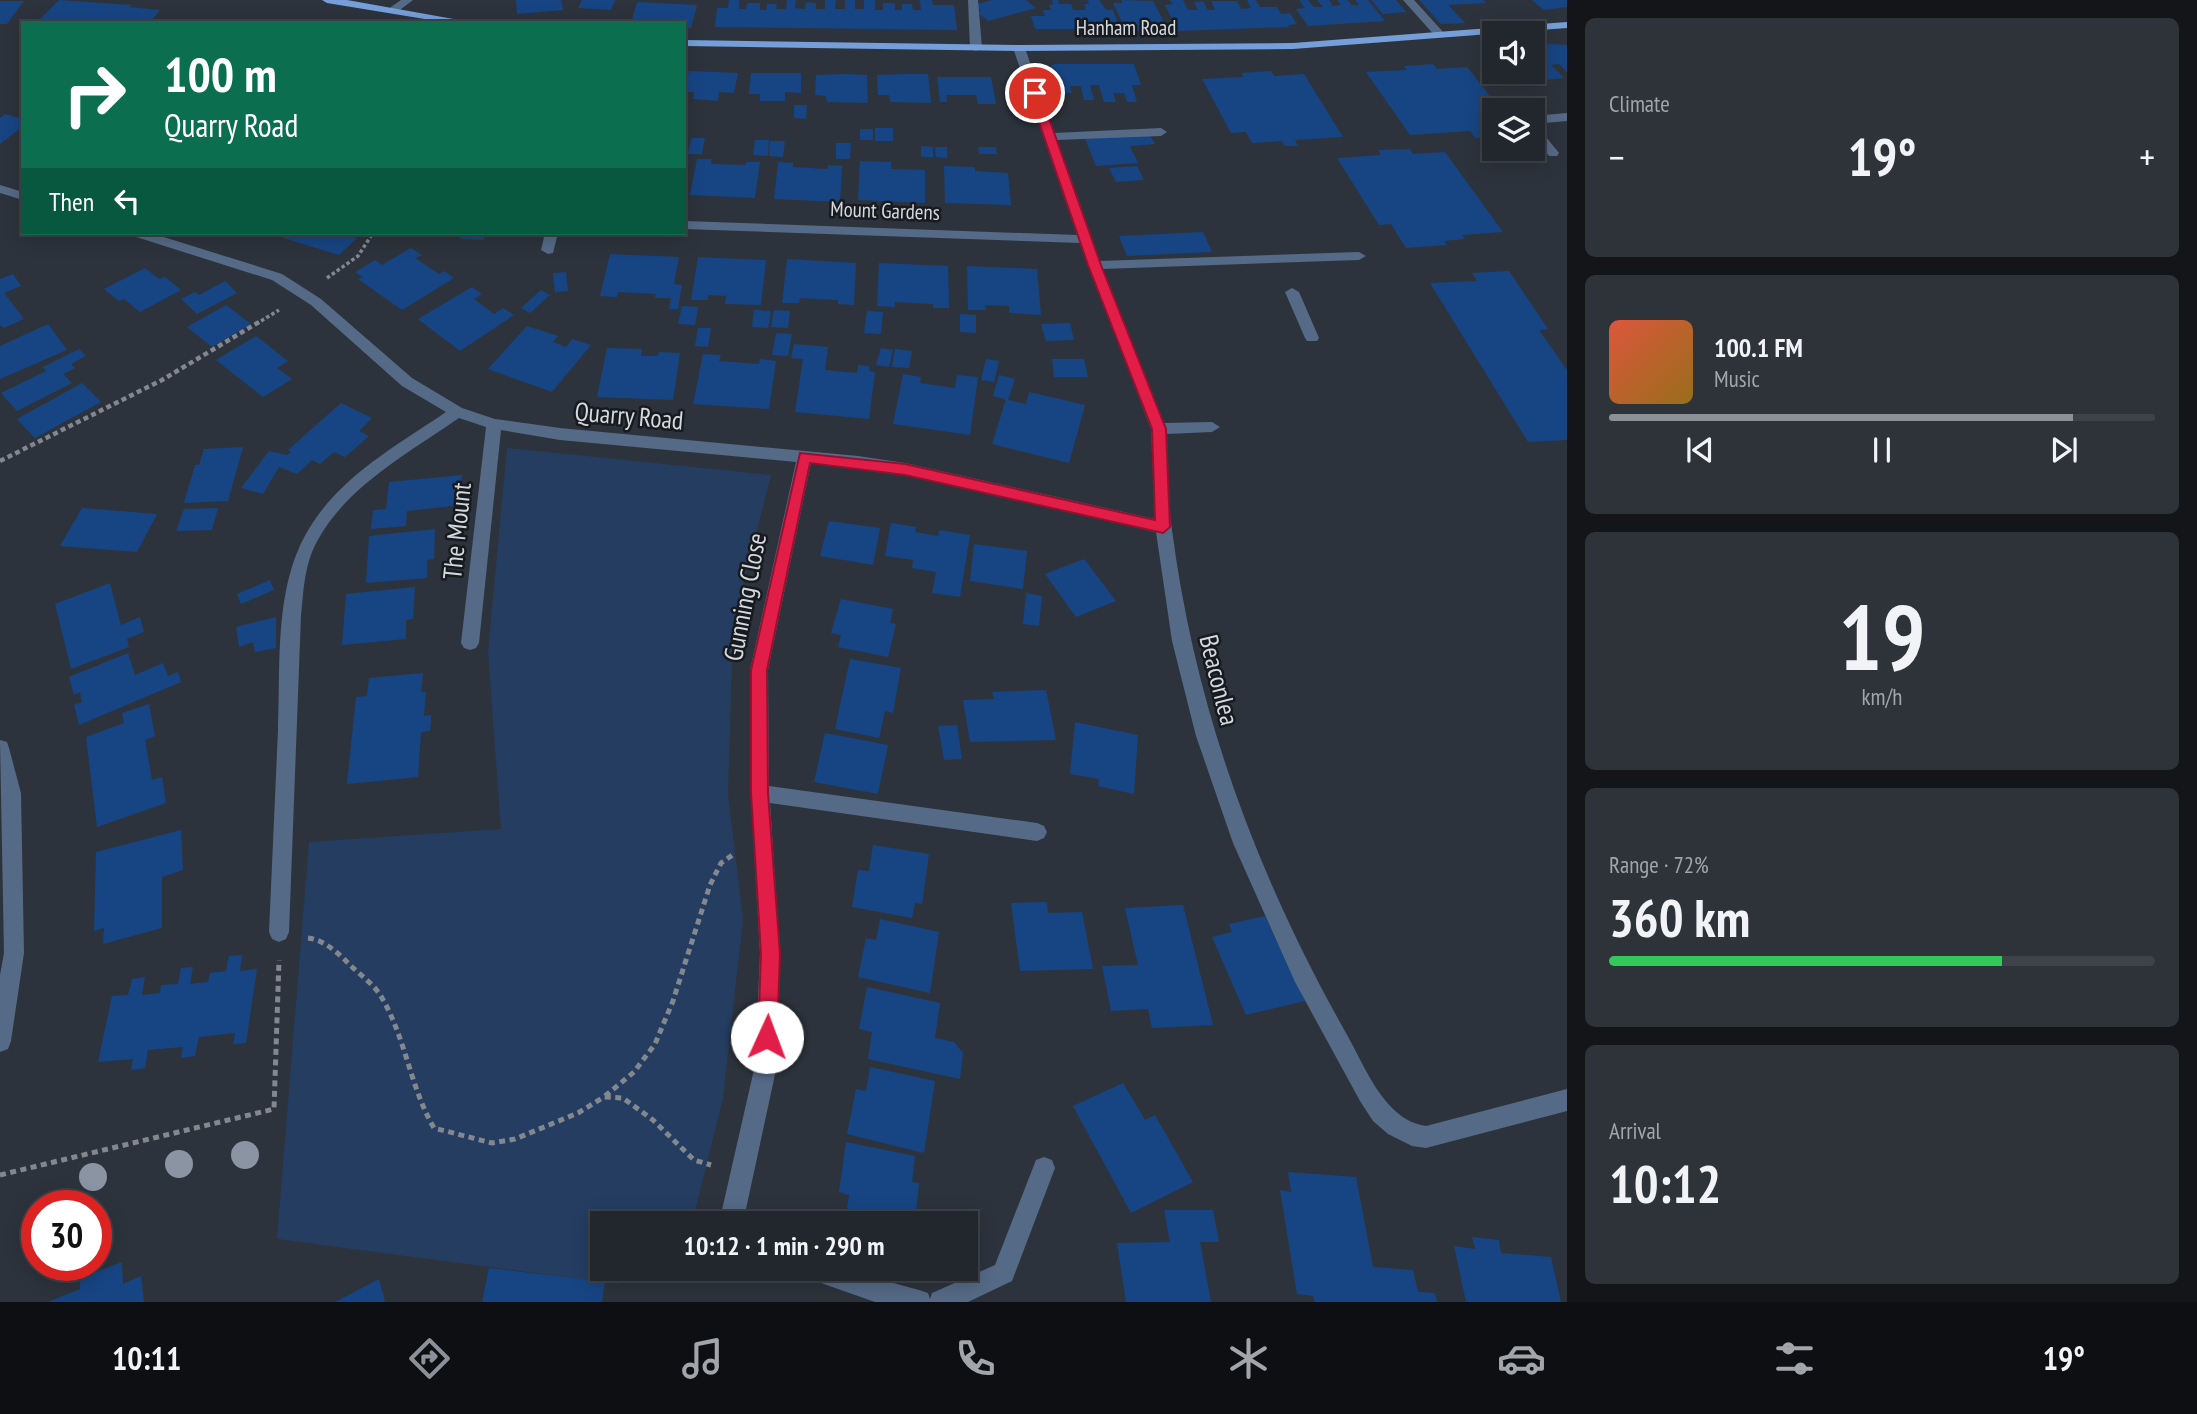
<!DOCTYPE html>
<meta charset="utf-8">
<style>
:root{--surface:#22262d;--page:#2e3239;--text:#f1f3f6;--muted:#a2a5aa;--line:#3f4349;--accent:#8c9099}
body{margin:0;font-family:"PT Sans Narrow",sans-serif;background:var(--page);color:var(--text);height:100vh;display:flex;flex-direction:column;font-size:26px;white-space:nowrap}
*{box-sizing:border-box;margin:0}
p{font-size:23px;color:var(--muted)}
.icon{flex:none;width:38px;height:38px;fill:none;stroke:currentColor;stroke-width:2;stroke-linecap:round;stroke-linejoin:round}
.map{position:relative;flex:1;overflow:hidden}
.sheet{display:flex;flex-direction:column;gap:18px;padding:18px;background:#131519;width:630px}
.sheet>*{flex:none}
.hud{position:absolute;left:21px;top:21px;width:665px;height:214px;border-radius:0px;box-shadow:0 4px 18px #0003,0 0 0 2px var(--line);background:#0b6e4f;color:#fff;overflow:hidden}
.buttons{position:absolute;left:1482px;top:21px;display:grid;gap:14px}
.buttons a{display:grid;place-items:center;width:63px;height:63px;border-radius:0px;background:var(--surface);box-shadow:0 4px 18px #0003,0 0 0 2px var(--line);font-size:35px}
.speed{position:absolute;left:21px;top:1190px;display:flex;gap:14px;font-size:35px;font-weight:700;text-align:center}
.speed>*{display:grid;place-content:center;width:91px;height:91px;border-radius:50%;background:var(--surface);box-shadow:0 4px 18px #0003,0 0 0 2px var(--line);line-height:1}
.speed .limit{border:10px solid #d22;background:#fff;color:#111}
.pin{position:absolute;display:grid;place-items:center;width:60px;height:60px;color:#fff;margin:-30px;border:4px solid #fff;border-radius:50%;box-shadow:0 2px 7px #0007}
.me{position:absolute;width:77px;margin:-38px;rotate:2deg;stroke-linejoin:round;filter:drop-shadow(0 0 5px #0008)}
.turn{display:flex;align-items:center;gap:24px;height:147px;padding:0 28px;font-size:32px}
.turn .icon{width:91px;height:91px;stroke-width:2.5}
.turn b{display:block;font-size:49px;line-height:60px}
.then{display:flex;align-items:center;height:66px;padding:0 28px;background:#0003;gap:14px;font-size:26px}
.big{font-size:52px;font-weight:600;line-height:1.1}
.sheet .card{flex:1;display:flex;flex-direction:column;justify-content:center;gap:10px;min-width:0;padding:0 24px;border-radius:10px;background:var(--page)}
.sheet .dial{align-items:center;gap:0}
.dial b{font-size:91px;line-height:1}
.song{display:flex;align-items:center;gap:21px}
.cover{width:84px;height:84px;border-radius:10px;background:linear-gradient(135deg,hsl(10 70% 55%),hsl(40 70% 35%))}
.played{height:7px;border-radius:4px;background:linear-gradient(90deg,var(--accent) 85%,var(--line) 85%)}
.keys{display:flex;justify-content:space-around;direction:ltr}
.heat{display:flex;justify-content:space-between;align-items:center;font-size:38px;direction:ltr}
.charge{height:10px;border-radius:5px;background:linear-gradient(90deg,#34c759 72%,var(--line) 0)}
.trip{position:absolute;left:590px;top:1211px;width:388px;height:70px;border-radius:0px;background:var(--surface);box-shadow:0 4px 18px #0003,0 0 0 2px var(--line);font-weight:600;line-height:70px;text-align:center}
.dock{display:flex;height:112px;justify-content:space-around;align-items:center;background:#0e0f12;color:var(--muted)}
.dock .icon{width:49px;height:49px}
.dock .current{color:var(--accent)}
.dock b{font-size:32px;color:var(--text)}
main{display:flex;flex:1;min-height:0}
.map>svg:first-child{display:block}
.green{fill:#243d61}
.building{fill:#174583}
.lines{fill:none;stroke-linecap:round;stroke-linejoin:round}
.path-far2{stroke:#83888f;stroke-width:3.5;stroke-dasharray:3.5 2.5;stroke-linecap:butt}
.path-far1{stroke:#83888f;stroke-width:4.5;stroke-dasharray:5 3.5;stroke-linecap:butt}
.path{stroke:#83888f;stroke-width:5;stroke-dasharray:6 4.5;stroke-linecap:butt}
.minor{fill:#556a86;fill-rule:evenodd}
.major{fill:#769fd9;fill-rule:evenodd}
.tree{fill:#8a94a2}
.route{fill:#e11d48;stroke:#92132f;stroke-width:2}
.labels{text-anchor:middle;stroke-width:5;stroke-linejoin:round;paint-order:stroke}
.far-street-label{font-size:21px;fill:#d5d9de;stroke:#171a1e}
.street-label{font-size:26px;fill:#d5d9de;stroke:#171a1e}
</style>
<main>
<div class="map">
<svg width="1567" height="1302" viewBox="0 0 1567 1302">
<rect width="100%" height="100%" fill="#2d333c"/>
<polygon class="green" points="507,448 771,475 733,625 728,794 743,920 723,1098 692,1223 602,1223 602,1269 642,1269 618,1284 277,1239 309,842 501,829 488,652"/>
<g class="building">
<polygon points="59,0 131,5 129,7 160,10 149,23 36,23"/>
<polygon points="516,0 561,0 563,10 517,14"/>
<polygon points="582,0 615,0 611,10 578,8"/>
<polygon points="729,0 739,0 739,9 746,9 747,3 760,3 760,10 767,10 767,4 777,4 776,9 786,9 787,0 796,0 795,8 805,9 806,2 816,3 816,9 825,9 825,0 836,0 835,9 845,9 845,0 855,0 855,9 864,9 864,0 875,0 875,10 883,10 883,3 895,3 895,10 902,10 902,4 912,4 913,10 921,10 920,0 932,0 933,5 954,5 957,30 715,27 717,8 728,8"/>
<polygon points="992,0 1026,0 1036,8 988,21 977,12 981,11 974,5"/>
<polygon points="1052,0 1058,0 1059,4 1071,4 1073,10 1086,10 1084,4 1089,4 1088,0 1099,0 1106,10 1113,10 1120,29 1035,29 1031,16 1045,16 1043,10 1051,10 1049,5 1053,5"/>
<polygon points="1121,0 1153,1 1168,30 1127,32 1113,3 1122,3"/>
<polygon points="1170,0 1183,0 1188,10 1198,10 1194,2 1203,1 1208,10 1215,10 1211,1 1237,1 1241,9 1251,8 1247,0 1256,0 1260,7 1277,7 1281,14 1290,13 1297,24 1288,25 1289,27 1178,31 1165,5 1173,4"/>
<polygon points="1299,0 1308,0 1314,7 1323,7 1317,0 1329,0 1333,6 1341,5 1337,0 1347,0 1352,5 1359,5 1355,0 1368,0 1385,21 1308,26 1296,9 1305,8"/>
<polygon points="1371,0 1396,0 1406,12 1383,14"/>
<polygon points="1419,0 1483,0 1486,3 1448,5 1465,23 1441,24"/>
<polygon points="1532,0 1567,0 1567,7 1544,10"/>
<polygon points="0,1 24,1 7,24 0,24"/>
<polygon points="637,2 697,5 691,28 684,28 684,23 631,23"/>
<polygon points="1551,44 1567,45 1567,72 1559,64 1551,65 1564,78 1546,80 1533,67 1533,45"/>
<polygon points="1054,64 1134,64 1141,85 1132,85 1137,102 1127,102 1124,93 1113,93 1116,102 1104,102 1099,85 1090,85 1094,100 1084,100 1081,86 1070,86 1072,93 1055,93 1049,67"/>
<polygon points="1433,64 1437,69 1467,67 1501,110 1494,110 1494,142 1491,137 1475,138 1470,131 1410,135 1366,72 1407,70 1404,66"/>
<polygon points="689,71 738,73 734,93 719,92 718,101 693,99 694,92 684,92"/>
<polygon points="1271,71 1274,76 1304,74 1343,137 1295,140 1298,146 1285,146 1282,141 1252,143 1246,132 1231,133 1202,79 1244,77 1241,73"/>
<polygon points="751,73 801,73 801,93 785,92 785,101 760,101 760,94 749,94"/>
<polygon points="845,74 867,75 868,103 827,102 826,96 815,95 816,75"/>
<polygon points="907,74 928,74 931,103 890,102 889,95 878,95 877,75"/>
<polygon points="937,77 991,77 996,104 978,104 976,95 946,95 947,102 940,102"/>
<polygon points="794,105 807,105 806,119 794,118"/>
<polygon points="5,114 23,119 23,126 0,144 0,118"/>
<rect x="875" y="128" width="18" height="13"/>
<rect x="860" y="129" width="13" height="11"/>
<polygon points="1150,135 1155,144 1130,146 1138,163 1096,166 1085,139"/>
<polygon points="691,138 705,138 702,154 688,154"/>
<polygon points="755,140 769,140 768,156 753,155"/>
<polygon points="770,141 785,141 783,157 769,156"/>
<polygon points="836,143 851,143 850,159 836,159"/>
<polygon points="921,146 933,147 933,157 921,157"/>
<polygon points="935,147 947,147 947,158 936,157"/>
<polygon points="978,147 996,147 997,154 979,154"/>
<polygon points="1410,149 1413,154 1445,152 1503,232 1462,235 1465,239 1444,241 1447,245 1406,248 1391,224 1379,225 1337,158 1381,155 1378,150"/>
<polygon points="697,159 712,159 711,164 746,165 746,162 760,162 755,198 690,195"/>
<polygon points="860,161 891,162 891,169 925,170 925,203 858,200"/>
<polygon points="778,162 793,163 793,167 827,169 828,165 842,166 840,202 774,199"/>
<polygon points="944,166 975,167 975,171 1008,173 1011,205 945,203"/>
<polygon points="1137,166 1144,180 1116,182 1109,168"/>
<polygon points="1203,232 1212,252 1127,256 1119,236"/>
<polygon points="267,233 344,233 357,238 339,255"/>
<polygon points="462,233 486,233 484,240 460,239"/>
<polygon points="411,248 422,255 415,258 439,274 444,271 454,278 402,310 358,279 363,277 355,272 375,260 382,265"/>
<polygon points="610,254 679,257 674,284 682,285 678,309 669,309 671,298 655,298 656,294 618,292 617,297 600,296"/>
<polygon points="698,257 766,260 761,305 725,304 726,296 708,295 708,300 691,300"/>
<polygon points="787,259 856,263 854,305 838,304 838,300 800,298 799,303 782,303"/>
<polygon points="879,263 948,266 949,308 933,308 933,304 895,302 895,307 877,306"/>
<polygon points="967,266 1037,269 1041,315 1009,313 1009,306 985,305 986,310 968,310"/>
<polygon points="145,268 159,279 165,277 181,290 140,312 124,299 119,301 104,289"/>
<polygon points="1509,271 1548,329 1539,330 1567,370 1567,440 1528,442 1430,283 1477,281 1472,273"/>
<polygon points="566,272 568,291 555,292 553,273"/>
<polygon points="13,274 21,286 4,293 24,319 4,328 0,325 0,279"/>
<polygon points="225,281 237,293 197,314 181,299 195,292 199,295"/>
<polygon points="472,287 482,294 474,299 494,314 503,308 514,315 460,351 418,319"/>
<polygon points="541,290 550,295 530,313 521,308"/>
<polygon points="226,305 251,324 212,347 187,327"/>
<polygon points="682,306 698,307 695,325 678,324"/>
<polygon points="754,310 771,311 768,328 752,327"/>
<polygon points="774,310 790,311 788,328 771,327"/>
<polygon points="867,311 883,312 881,334 864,333"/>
<polygon points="960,314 976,315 976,333 960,332"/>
<polygon points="1070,323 1074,340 1046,341 1041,324"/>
<polygon points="48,324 67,350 0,379 0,346"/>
<polygon points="527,326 558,336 553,342 566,347 572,339 591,345 552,392 488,369"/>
<polygon points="698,328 711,328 708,347 695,346"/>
<polygon points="776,333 792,334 788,356 772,355"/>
<polygon points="256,336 288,361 277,368 292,379 263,397 216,360"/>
<polygon points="794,344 828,347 825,370 857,373 858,365 869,366 869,371 875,372 869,419 795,412 803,359 791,358"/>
<polygon points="607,348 642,349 641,356 658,356 659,352 680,353 673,400 597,397"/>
<polygon points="881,348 893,350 889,367 876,365"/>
<polygon points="79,349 86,356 71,364 75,368 63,374 72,383 17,411 1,393 46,371 43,367"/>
<polygon points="895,349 912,351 909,368 892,367"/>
<polygon points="703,354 721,355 719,361 759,364 760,359 776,361 769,409 693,404"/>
<polygon points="986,359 999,361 994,382 981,380"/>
<polygon points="1052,359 1084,359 1088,377 1054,377"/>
<polygon points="903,374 921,377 920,383 955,388 957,375 978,377 970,435 893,424"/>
<polygon points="999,375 1015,379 1008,400 1026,404 1029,392 1085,405 1069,463 992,444 1006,399 1008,400 993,396"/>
<polygon points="82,383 101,402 35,438 17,419"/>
<polygon points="341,403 372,418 359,431 369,436 345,457 334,452 320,464 312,460 297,474 279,467 263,494 241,488 269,451 287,455 291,452 288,450"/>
<polygon points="243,447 228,501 184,503 195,465 199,465 204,449"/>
<polygon points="462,475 461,505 407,511 406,526 371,529 373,510 386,509 389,482"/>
<polygon points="82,508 157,514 137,552 60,546"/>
<polygon points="218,508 212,530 176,531 184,509"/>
<polygon points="829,521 880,528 873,565 820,556"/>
<polygon points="891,523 916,527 915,532 938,536 939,530 970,535 960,597 932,593 936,572 912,568 913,560 885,556"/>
<polygon points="435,529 434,559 427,560 427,578 366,583 369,536"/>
<polygon points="974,544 1027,551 1023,589 970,581"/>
<polygon points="1084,559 1116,601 1076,617 1045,574"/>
<polygon points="270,580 274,590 241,604 237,594"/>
<polygon points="110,583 121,625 140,617 144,632 127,639 129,647 71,669 55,604"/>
<polygon points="415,587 413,619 406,620 406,639 342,645 346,594"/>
<polygon points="1026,593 1042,596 1039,626 1023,624"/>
<polygon points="841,599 893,609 890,623 896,624 888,657 838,647 841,635 831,633"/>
<polygon points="276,617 276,648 255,652 253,642 239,647 236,627"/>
<polygon points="128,653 135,675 163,663 168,676 178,672 181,682 79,725 74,705 82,702 80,692 74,695 69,677"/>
<polygon points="850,659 901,668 893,713 885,711 879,738 835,729"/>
<polygon points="423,673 421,692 426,692 424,716 431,715 431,722 430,731 421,732 418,777 347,784 356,697 367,696 369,678"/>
<polygon points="1046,690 1056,740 970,742 963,700 994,699 992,692"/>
<polygon points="149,704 155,736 145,740 152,780 162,777 166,803 97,827 86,737 124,723 122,713"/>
<polygon points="1075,722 1138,735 1134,794 1098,786 1099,779 1070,774"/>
<polygon points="957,725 962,759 944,760 938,726"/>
<polygon points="825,733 888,745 878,794 814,782"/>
<polygon points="181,830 183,870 162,877 162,928 103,944 104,928 94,931 96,852"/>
<polygon points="873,845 929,854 922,904 915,903 912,918 852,907 858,870 869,871"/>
<polygon points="1047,902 1048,913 1082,912 1093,969 1020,971 1011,903"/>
<polygon points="1183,905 1213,1025 1152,1028 1148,1009 1111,1011 1102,966 1138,965 1125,908"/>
<polygon points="1265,916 1305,1001 1246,1015 1212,937 1232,932 1229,924"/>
<polygon points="880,919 939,932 930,993 858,977 866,938 876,940"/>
<polygon points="242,955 240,971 257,969 246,1043 233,1044 235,1033 199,1037 195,1056 181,1058 183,1047 148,1050 145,1068 131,1070 133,1059 98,1062 112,996 128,995 132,979 145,977 142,995 160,993 161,985 178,984 181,968 193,967 190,984 208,982 210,973 226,971 229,956"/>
<polygon points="867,987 940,1003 935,1038 954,1042 963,1053 960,1079 868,1059 872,1032 859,1029"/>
<polygon points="870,1067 935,1081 924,1153 847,1134 856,1089 866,1091"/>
<polygon points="1123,1083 1145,1120 1155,1115 1193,1182 1131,1213 1073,1106"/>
<polygon points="846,1142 915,1156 912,1182 919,1183 915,1223 845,1223 849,1195 839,1192"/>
<polygon points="1288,1172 1356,1177 1373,1267 1413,1270 1418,1292 1435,1293 1437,1302 1314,1302 1313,1296 1297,1294 1280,1190 1291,1192"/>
<polygon points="1164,1210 1213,1210 1219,1242 1200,1242 1211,1302 1126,1302 1117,1243 1170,1242"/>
<polygon points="1472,1237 1499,1240 1501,1253 1551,1257 1561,1302 1466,1302 1454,1246 1475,1249"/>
<polygon points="122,1262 123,1284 141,1276 144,1302 48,1302 80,1289 80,1278"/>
<polygon points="489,1268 605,1282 602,1302 482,1302"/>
<polygon points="379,1279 385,1302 335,1302"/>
</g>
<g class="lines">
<g class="path-far2">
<polyline points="327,278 358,256 373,233"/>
<polyline points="256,324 279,310"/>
</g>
<polyline class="path-far1" points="0,461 162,380 259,322"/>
<g class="path">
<path d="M308 938C324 940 337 952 348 963 359 974 375 985 382 998 406 1039 410 1087 434 1128L492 1143 515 1139 578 1113 604 1097 623 1098 653 1120 694 1160 711 1165"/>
<polyline points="605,1096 634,1072 655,1044 673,1001 710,885 721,863 734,854"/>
<polyline points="0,1175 274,1109 279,960"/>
</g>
<g class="minor">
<polygon points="401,0 413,0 396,13 388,13 388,9"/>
<polygon points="968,0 978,0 982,48 976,51 970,48"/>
<polygon points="1403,0 1414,0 1444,33 1444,37 1436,37"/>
<path d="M1019 45 1025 48 1054 133 1161 128 1167 132 1161 136 1057 140 1099 261 1359 252 1366 256 1359 260 1102 269 1164 423 1212 422 1220 427 1212 432 1167 434C1168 466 1167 498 1172 530 1196 712 1256 873 1346 1033 1365 1066 1384 1120 1426 1126L1567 1089V1111L1426 1148 1412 1146 1388 1134 1373 1121 1360 1101 1295 982 1233 843 1196 736 1172 641 1156 532 905 475 811 463 768 670 769 786 1037 823 1044 826 1047 832 1044 838 1037 841 770 803 780 954 777 1065 743 1223H719L755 1065 760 954 751 793 750 670 796 462 560 440 501 430 479 643 476 648 470 650 464 648 461 643 486 427 459 418C407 454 338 491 312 552 304 572 303 595 301 616L289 932 286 939 279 942 272 939 269 932C272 865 275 798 278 730 281 662 273 583 312 524 343 475 399 444 446 412L402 386 311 305 272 280 133 236 131 233H151L282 274 321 299 412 378 462 408 495 419 560 428 858 456 905 463 1155 519 1151 429 1080 243 684 229V221L1077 235 1013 48Z"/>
<polygon points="1567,113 1567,121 1533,124 1533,116"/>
<polygon points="1533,125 1537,126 1559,153 1557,156 1549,156 1533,137"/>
<polygon points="0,185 23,192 23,200 0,193"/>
<polygon points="545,233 558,233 553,253 548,254 541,250"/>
<polygon points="1292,288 1299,292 1319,338 1317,341 1307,341 1305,338 1285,292"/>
<polygon points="0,740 7,742 9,748 21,793 24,953 11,1041 8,1049 0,1052 0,975 4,953"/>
<polygon points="1044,1157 1052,1160 1055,1168 1012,1281 968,1302 875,1302 804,1277 800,1269 842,1269 919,1290 928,1293 930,1299 932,1293 995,1265 1036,1160"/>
</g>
<g class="major">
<polygon points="322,0 347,0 476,23 449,23 327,3"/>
<polygon points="1567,22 1567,28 1293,49 1019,51 684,46 684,40 1019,45 1293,43"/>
</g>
</g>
<g class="tree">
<circle cx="245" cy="1155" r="14"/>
<circle cx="179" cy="1164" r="14"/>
<circle cx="93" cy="1177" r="14"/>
</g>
<polygon class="route" points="1035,90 1040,93 1101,265 1166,429 1170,527 1163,533 905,475 810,463 767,670 768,793 780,954 777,1037 774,1044 767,1047 760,1044 758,1037 761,954 751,793 751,670 800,453 905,464 1155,520 1152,429 1088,265 1029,93"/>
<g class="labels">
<g class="far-street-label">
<text x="1126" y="35">Hanham Road</text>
<text transform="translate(885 211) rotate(2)" y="7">Mount Gardens</text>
</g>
<g class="street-label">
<text transform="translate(629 416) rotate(5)" y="9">Quarry Road</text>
<text transform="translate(457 531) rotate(-84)" y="9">The Mount</text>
<text transform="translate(745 597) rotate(-79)" y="9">Gunning Close</text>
<text transform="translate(1219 680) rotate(76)" y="9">Beaconlea</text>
</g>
</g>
</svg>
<div class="buttons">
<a><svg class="icon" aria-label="sound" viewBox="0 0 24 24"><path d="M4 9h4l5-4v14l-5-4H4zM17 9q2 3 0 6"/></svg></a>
<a><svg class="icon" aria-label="layers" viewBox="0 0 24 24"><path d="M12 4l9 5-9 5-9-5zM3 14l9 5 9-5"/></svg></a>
</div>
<div class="speed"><div class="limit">30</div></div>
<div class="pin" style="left:1035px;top:93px;background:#d93025"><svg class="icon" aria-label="arrive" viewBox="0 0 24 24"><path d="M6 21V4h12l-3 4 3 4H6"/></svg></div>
<svg class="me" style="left:767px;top:1037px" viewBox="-20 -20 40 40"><circle r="19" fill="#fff"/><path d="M0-13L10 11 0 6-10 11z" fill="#e11d48"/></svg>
<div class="trip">10:12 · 1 min · 290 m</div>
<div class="hud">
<div class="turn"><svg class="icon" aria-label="right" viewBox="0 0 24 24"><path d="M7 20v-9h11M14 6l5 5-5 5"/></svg><div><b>100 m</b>Quarry Road</div></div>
<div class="then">Then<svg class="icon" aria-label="left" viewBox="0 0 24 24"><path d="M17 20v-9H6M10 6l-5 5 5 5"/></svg></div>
</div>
</div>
<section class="sheet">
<div class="card"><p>Climate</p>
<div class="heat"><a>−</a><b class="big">19°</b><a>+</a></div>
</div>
<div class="card">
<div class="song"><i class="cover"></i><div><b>100.1 FM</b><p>Music</p></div></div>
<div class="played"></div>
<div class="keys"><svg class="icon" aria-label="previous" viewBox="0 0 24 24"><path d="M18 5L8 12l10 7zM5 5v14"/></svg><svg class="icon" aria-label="pause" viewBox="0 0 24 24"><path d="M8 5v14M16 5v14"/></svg><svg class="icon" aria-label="next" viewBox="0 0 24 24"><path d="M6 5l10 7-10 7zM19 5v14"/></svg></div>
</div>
<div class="card dial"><b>19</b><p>km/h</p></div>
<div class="card"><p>Range · 72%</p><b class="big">360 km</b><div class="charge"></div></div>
<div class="card"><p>Arrival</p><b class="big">10:12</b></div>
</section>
</main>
<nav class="dock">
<b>10:11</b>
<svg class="icon current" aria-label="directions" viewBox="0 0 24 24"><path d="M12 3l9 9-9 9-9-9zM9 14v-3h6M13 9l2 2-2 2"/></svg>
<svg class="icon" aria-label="music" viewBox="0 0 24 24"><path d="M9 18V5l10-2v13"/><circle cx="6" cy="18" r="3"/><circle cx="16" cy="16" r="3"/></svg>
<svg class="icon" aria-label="phone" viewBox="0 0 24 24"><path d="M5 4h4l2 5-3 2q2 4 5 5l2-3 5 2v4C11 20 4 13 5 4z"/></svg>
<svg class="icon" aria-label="climate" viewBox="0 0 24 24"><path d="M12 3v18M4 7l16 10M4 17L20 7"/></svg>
<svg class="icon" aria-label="car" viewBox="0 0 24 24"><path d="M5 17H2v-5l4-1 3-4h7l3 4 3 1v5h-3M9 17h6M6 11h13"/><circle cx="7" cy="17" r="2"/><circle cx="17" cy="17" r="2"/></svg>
<svg class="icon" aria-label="filters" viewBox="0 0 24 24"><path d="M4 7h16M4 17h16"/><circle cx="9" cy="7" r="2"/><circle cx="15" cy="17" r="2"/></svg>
<b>19°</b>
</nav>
